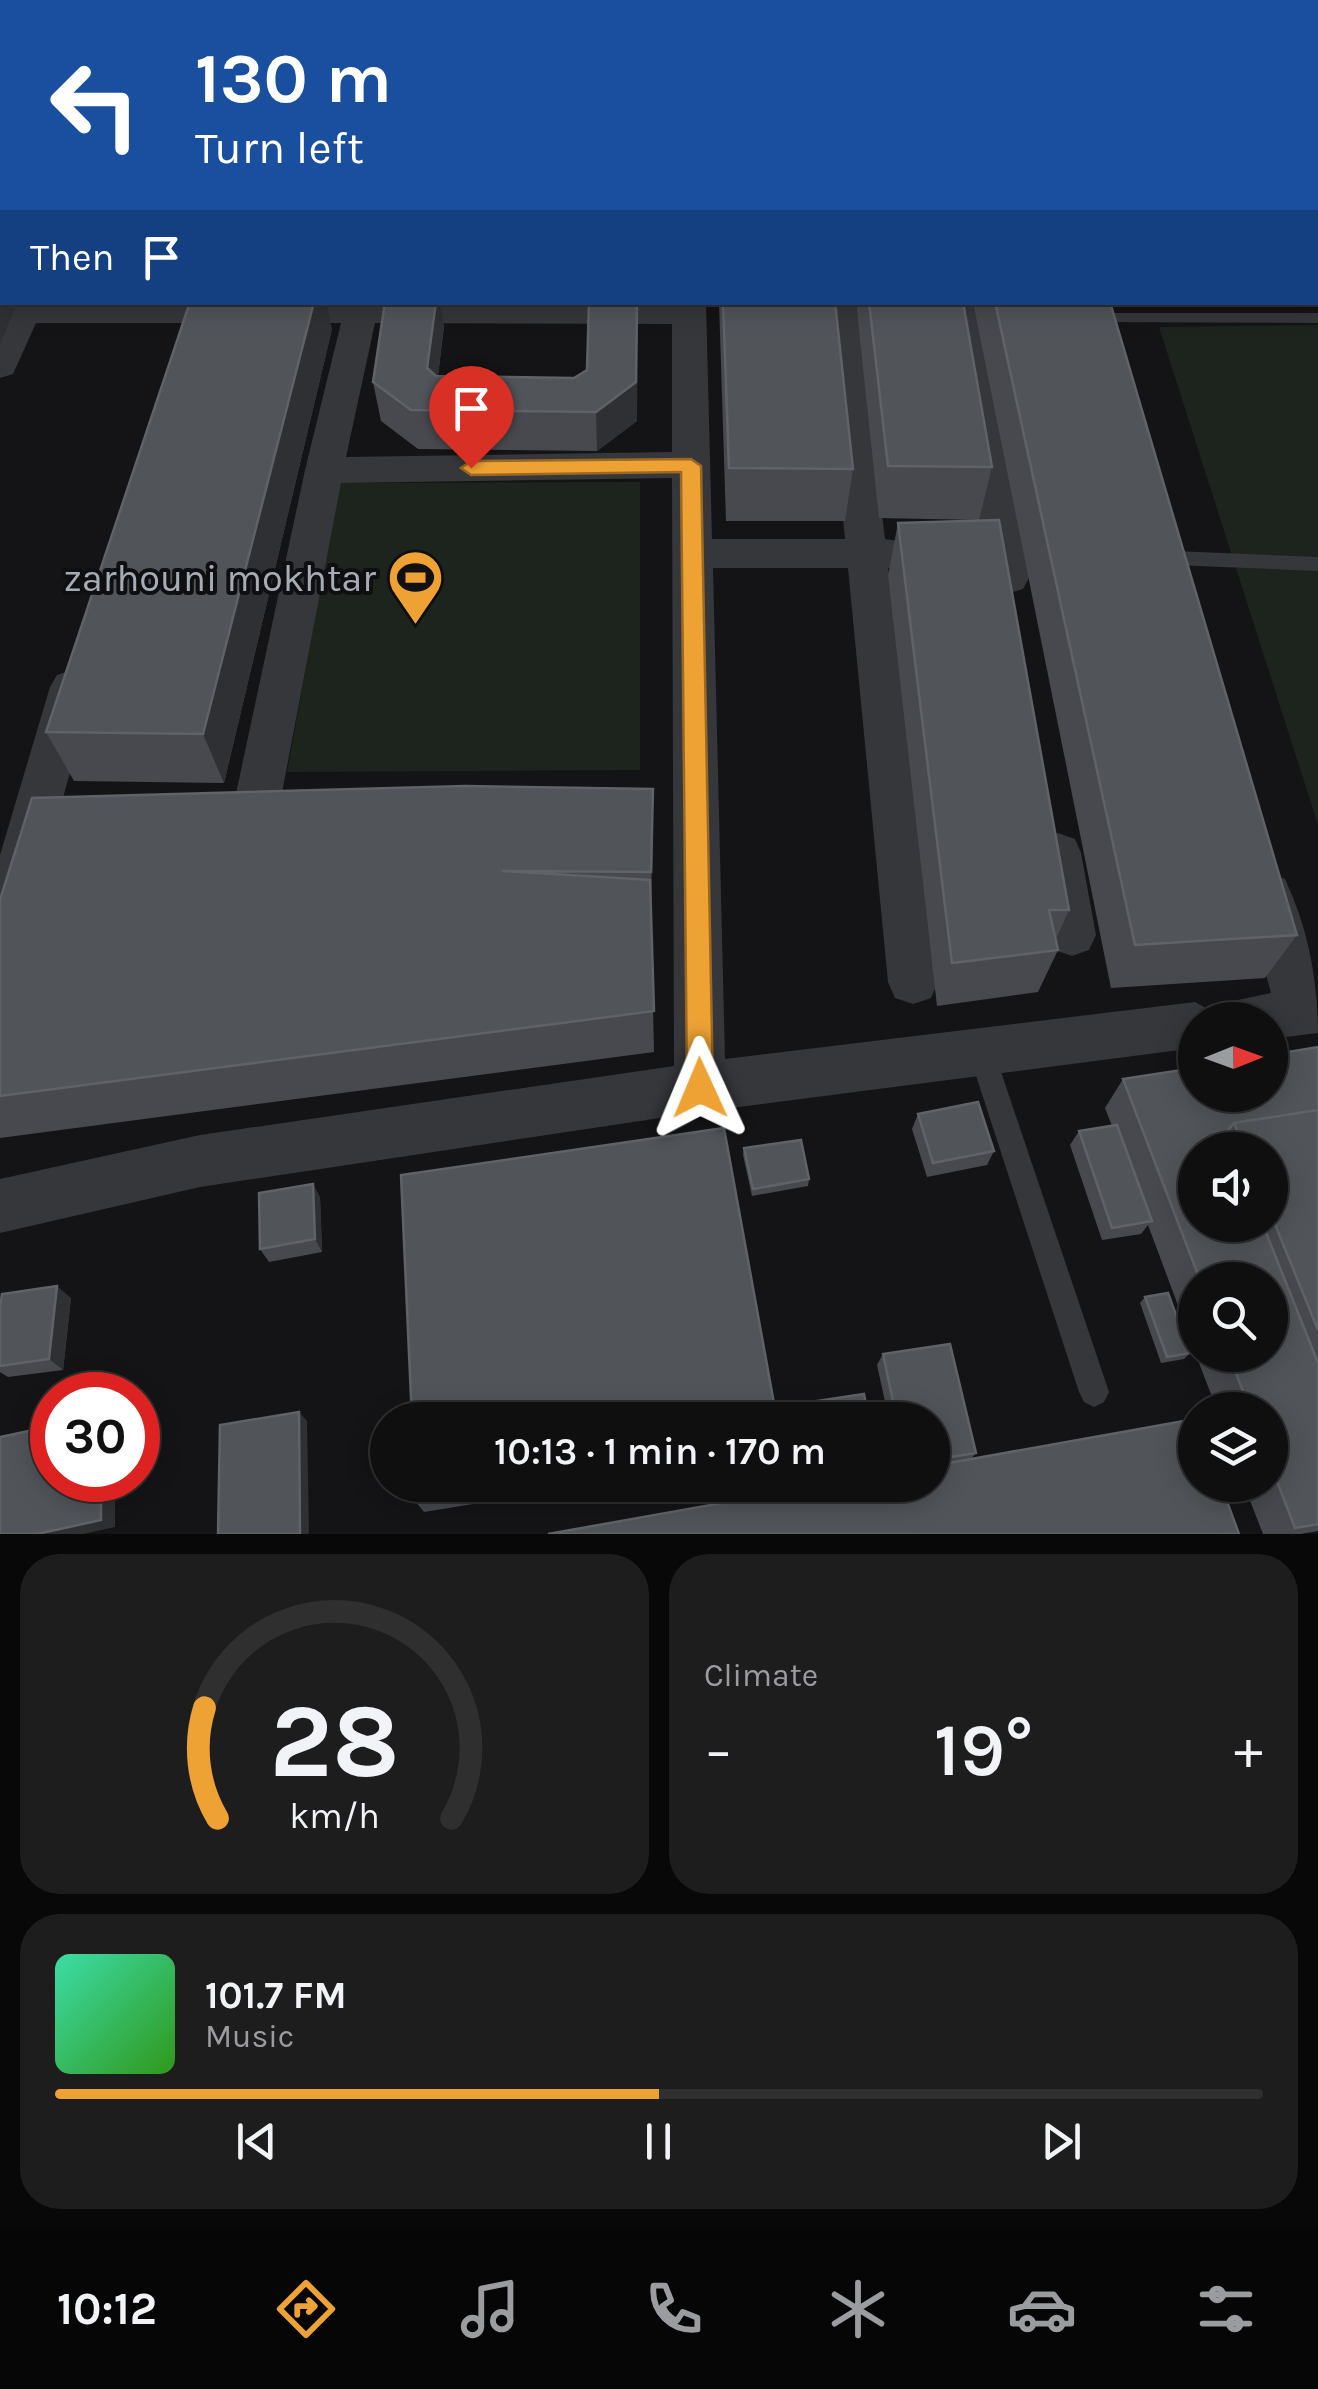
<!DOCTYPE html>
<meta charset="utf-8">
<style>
:root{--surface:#0f0f10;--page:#1d1d1e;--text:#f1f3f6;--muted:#9b9c9f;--line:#2f2f30;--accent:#eea234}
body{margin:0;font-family:Karla,sans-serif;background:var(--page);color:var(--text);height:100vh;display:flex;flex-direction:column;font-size:38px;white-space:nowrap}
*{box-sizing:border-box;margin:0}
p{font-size:32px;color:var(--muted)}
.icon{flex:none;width:55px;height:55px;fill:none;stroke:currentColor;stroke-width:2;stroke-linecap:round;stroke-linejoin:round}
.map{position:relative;height:1534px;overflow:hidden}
.drawer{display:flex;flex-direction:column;gap:20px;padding:20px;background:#080809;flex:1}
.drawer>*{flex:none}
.banner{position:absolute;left:0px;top:0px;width:1320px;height:305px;box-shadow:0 5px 25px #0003,0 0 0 2px var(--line);background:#1a4fa0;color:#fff;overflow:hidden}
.needle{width:65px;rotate:89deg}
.tools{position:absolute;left:1178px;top:1002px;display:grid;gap:20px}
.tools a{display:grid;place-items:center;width:110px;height:110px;border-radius:50%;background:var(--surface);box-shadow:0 5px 25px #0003,0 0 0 2px var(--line);font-size:50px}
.speed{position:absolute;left:30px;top:1372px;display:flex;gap:20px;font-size:50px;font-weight:700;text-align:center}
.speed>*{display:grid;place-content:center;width:130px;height:130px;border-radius:50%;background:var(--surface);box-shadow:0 5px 25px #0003,0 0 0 2px var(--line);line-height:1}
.speed .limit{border:15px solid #d22;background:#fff;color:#111}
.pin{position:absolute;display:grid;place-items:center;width:85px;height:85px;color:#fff;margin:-102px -42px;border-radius:50% 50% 50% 0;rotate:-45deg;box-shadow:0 0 10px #0007}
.pin .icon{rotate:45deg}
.me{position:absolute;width:110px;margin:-55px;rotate:359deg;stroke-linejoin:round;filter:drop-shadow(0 0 8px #0008)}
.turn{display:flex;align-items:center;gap:35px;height:210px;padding:0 30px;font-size:45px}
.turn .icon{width:130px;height:130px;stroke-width:2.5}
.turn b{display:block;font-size:70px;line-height:85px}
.then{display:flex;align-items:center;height:95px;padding:0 30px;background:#0003;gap:20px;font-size:38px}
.big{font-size:75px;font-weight:600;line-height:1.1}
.drawer .tile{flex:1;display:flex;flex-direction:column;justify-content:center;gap:15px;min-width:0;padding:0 35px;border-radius:40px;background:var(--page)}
.drawer .dial{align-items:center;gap:0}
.dial svg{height:260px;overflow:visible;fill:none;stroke:var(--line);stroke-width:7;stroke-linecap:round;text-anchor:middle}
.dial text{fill:var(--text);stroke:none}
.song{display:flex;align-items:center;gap:30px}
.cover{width:120px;height:120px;border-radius:15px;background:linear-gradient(135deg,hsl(160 70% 55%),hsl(110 70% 35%))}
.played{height:10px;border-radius:5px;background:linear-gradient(90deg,var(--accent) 50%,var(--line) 50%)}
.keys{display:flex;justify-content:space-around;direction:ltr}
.heat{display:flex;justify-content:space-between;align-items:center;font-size:55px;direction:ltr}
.drawer .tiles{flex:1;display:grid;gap:20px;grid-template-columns:1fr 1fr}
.tile:last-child{grid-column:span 2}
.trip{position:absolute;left:370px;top:1402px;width:580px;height:100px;border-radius:50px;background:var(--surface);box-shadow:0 5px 25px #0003,0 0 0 2px var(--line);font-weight:600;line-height:100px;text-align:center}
.dock{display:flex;height:160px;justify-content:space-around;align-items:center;background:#060606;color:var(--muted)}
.dock .icon{width:70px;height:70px}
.dock .selected{color:var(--accent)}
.dock b{font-size:45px;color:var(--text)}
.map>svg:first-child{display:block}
.green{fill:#1c241d}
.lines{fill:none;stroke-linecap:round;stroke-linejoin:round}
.lane{fill:#35373b;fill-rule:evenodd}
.street{fill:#35373b;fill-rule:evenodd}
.secondary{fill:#43464b;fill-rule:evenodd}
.highway{stroke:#61656c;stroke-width:55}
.wall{fill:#47494e;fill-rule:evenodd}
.shaded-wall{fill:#2e3033}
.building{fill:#515459;stroke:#5f6268;stroke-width:2.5}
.route{fill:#eea234;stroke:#9b6922;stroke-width:2.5}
.labels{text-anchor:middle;stroke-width:8;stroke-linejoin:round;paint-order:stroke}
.poi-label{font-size:38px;fill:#a6acb6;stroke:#0f0f11;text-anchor:end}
</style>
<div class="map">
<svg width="1318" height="1534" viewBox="0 0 1318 1534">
<rect width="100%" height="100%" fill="#141416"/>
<g class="green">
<polygon points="1318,325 1318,825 1159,327"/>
<polygon points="640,482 640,770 287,772 339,483"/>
</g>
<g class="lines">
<g class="lane">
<polygon points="1105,313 1318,313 1318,323 1099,322 1096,318"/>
<polygon points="1173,551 1318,557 1318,571 1173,565 1163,558"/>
<polygon points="981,1039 990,1043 994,1051 1109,1392 1104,1402 1094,1407 1084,1402 1079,1392 968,1051 972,1043"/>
</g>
<g class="street">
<polygon points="2,199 2,219 0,220 0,200"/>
<path d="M10 302H706L712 539H845L822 302H856L885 539 911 543 917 553 911 563 888 568 938 982 931 998 913 1004 895 998 888 982 848 568H713L725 1059 1195 1002 1215 1013 1219 1004 1271 993 1244 894 1251 879 1268 873 1285 879C1308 928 1318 980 1318 1033L1270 1039V1020H1195V1048L700 1112 200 1187 0 1233V1179L200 1135 674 1066 672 478 341 483 280 803 273 816 257 822 241 816 234 803 305 470 341 323H36L13 374 0 378V325ZM375 323 672 324V452L346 457Z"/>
<polygon points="940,302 974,302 1029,578 1023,589 1009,593 995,589 989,578"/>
<polygon points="72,670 87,675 94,687 24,937 17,952 0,958 0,855 50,687 57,675"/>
<path d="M1058 833 1075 839 1081 853 1096 935 1089 950 1072 956 1055 950C1043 925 1030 863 1041 839Z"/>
</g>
<rect class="secondary" x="0" y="14" width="2" height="20"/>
<polyline class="highway" points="0,151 2,150"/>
</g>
<g class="wall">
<polygon points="719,302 835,302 853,469 845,521 726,521"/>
<polygon points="856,302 963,302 992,467 979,520 879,518"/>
<polygon points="973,302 1110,302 1297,935 1265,978 1111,988"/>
<polygon points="444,326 438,376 637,421 597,451 418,449 381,421 373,382"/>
<polygon points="332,329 224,783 74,781 46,732"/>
<polygon points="898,523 1069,910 1056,939 1058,950 1038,992 937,1006 888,575"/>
<polygon points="653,836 651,916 654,1052 0,1138 0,900"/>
<path d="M1318 1047V1531L1301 1534H1263L1244 1485H1270V1410H1217L1196 1355H1270V1280H1195V1351L1148 1225 1141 1234 1102 1240 1070 1145 1079 1131 1112 1126 1105 1108 1123 1079ZM1195 1150H1270V1225H1195Z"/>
<polygon points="918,1114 994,1151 987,1165 927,1177 912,1129"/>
<polygon points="744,1148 809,1179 808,1186 752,1196 743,1155"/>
<polygon points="320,1197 322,1252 269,1262 260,1249"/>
<polygon points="1145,1297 1190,1353 1184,1359 1161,1363 1140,1303"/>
<polygon points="71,1298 63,1370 8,1377 0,1372 0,1308"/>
<polygon points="883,1354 976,1453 971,1459 932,1485 932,1420 889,1420 877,1365"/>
<polygon points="797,1404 869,1420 794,1420 793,1414"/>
<polygon points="414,1485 589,1485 424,1512 415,1501"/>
</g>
<g class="shaded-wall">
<polygon points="2,261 2,302 18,302 0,344 0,266"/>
<polygon points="314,302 326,302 332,329 224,783 203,734"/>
<polygon points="436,302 441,302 444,326 434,407 427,368"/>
<polygon points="638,302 637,421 597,451 596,412"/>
<polygon points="653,789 653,836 651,917 651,872"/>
<polygon points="313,1184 320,1197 322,1252 315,1239"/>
<polygon points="57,1286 71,1298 63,1370 49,1359"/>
<polygon points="299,1412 307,1421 309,1534 300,1534"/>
<polygon points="101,1480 115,1480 115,1527 83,1534 37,1534"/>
</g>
<g class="building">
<polygon points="0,241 2,241 2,261 0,266"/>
<polygon points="190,302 314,302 203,734 46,732"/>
<polygon points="385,302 436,302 427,368 436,376 574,378 587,370 589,302 637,302 636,382 596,412 411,410 373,382"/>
<polygon points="723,302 835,302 853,469 729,468"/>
<polygon points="869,302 963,302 992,467 888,466"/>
<polygon points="995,302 1110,302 1297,935 1135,945"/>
<polygon points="999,520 1069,910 1049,910 1058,950 952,963 898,523"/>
<polygon points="465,786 653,789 651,872 502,871 650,880 654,1011 0,1096 0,900 32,798"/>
<polygon points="1318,1047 1318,1110 1234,1123 1226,1133 1232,1150 1195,1150 1195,1225 1263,1225 1318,1363 1318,1524 1295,1528 1270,1463 1270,1410 1250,1410 1229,1355 1270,1355 1270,1280 1200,1280 1123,1079 1195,1068 1195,1095 1270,1095 1270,1055"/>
<polygon points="978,1102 994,1151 933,1163 918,1114"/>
<polygon points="1318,1110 1318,1330 1270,1212 1270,1150 1245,1150 1234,1123"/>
<polygon points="1117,1125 1152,1221 1112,1228 1079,1131"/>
<polygon points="724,1128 777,1420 412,1420 401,1175"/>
<polygon points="801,1140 809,1179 753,1189 744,1148"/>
<polygon points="313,1184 315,1239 260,1249 259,1193"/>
<polygon points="57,1286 49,1359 0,1366 0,1308 2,1294"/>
<polygon points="1168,1293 1190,1353 1167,1357 1145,1297"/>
<polygon points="950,1344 976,1453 932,1460 932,1420 897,1420 883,1354"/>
<polygon points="864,1394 869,1420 799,1420 797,1404"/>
<polygon points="299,1412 300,1534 218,1534 220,1425"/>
<polygon points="1195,1419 1195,1485 1221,1485 1239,1534 548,1534 823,1485 932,1485 932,1466"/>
<polygon points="52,1426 52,1480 101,1480 101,1520 37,1534 0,1534 0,1437"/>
<polygon points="414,1485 514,1485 415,1501"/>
</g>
<polygon class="route" points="691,459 701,466 713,1088 710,1096 700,1100 691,1096 687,1088 681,472 471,475 461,468 471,461"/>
<defs>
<symbol id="stadium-pin" viewBox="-11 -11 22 30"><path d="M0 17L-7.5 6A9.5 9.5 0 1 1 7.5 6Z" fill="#eea234" stroke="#0f0f11"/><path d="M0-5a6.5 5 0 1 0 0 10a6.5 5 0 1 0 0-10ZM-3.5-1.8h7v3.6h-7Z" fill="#111"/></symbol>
</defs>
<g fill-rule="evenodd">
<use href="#stadium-pin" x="384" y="546" width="63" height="86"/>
</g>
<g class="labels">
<g class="poi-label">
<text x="376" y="591">zarhouni mokhtar</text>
</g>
</g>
</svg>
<div class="tools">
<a><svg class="needle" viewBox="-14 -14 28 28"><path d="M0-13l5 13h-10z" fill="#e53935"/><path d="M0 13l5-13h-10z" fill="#9b9c9f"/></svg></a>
<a><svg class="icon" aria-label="sound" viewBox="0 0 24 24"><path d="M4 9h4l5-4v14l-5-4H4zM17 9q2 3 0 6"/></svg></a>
<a><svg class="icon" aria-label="search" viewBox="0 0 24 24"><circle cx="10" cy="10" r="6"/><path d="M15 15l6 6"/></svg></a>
<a><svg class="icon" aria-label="layers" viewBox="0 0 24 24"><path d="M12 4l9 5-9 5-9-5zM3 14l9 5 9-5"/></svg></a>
</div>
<div class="speed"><div class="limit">30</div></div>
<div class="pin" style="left:471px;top:468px;background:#d93025"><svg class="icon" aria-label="arrive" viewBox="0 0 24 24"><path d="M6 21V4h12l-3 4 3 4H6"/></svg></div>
<svg class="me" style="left:700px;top:1088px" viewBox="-20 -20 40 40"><path d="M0-17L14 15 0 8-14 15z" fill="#eea234" stroke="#fff" stroke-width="4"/></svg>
<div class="trip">10:13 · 1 min · 170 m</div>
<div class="banner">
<div class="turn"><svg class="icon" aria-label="left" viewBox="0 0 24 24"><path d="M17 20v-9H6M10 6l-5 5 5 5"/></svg><div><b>130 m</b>Turn left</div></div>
<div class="then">Then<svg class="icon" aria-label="arrive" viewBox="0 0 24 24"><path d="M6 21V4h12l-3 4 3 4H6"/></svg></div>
</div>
</div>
<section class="drawer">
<div class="tiles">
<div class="tile dial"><svg viewBox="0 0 100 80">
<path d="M14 69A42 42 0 1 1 86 69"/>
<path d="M14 69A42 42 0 0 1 10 35" stroke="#eea234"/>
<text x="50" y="56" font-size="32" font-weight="700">28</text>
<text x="50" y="72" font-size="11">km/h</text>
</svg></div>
<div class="tile"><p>Climate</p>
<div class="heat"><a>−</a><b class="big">19°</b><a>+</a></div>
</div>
<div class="tile">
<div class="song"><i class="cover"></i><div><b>101.7 FM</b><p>Music</p></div></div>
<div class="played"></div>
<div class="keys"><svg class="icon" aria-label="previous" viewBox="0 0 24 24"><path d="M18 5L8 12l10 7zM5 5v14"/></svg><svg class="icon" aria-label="pause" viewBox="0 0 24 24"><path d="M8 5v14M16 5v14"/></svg><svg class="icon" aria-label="next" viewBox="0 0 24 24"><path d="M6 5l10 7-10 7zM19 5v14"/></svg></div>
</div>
</div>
</section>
<nav class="dock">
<b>10:12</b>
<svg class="icon selected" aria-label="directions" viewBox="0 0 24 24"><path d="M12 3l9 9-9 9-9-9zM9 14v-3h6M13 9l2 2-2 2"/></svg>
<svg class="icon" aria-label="music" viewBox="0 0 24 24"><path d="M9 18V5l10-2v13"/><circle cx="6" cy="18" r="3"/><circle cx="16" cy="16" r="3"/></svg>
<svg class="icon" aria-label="phone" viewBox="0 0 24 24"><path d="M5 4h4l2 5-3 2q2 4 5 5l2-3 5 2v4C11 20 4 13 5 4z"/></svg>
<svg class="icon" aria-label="climate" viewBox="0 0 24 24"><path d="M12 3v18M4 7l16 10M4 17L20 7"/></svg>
<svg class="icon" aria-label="car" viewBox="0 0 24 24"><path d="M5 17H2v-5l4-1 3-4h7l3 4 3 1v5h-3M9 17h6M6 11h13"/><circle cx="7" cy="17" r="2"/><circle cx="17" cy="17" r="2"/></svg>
<svg class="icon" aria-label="filters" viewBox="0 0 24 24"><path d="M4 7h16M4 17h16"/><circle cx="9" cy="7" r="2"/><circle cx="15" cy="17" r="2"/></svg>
</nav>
